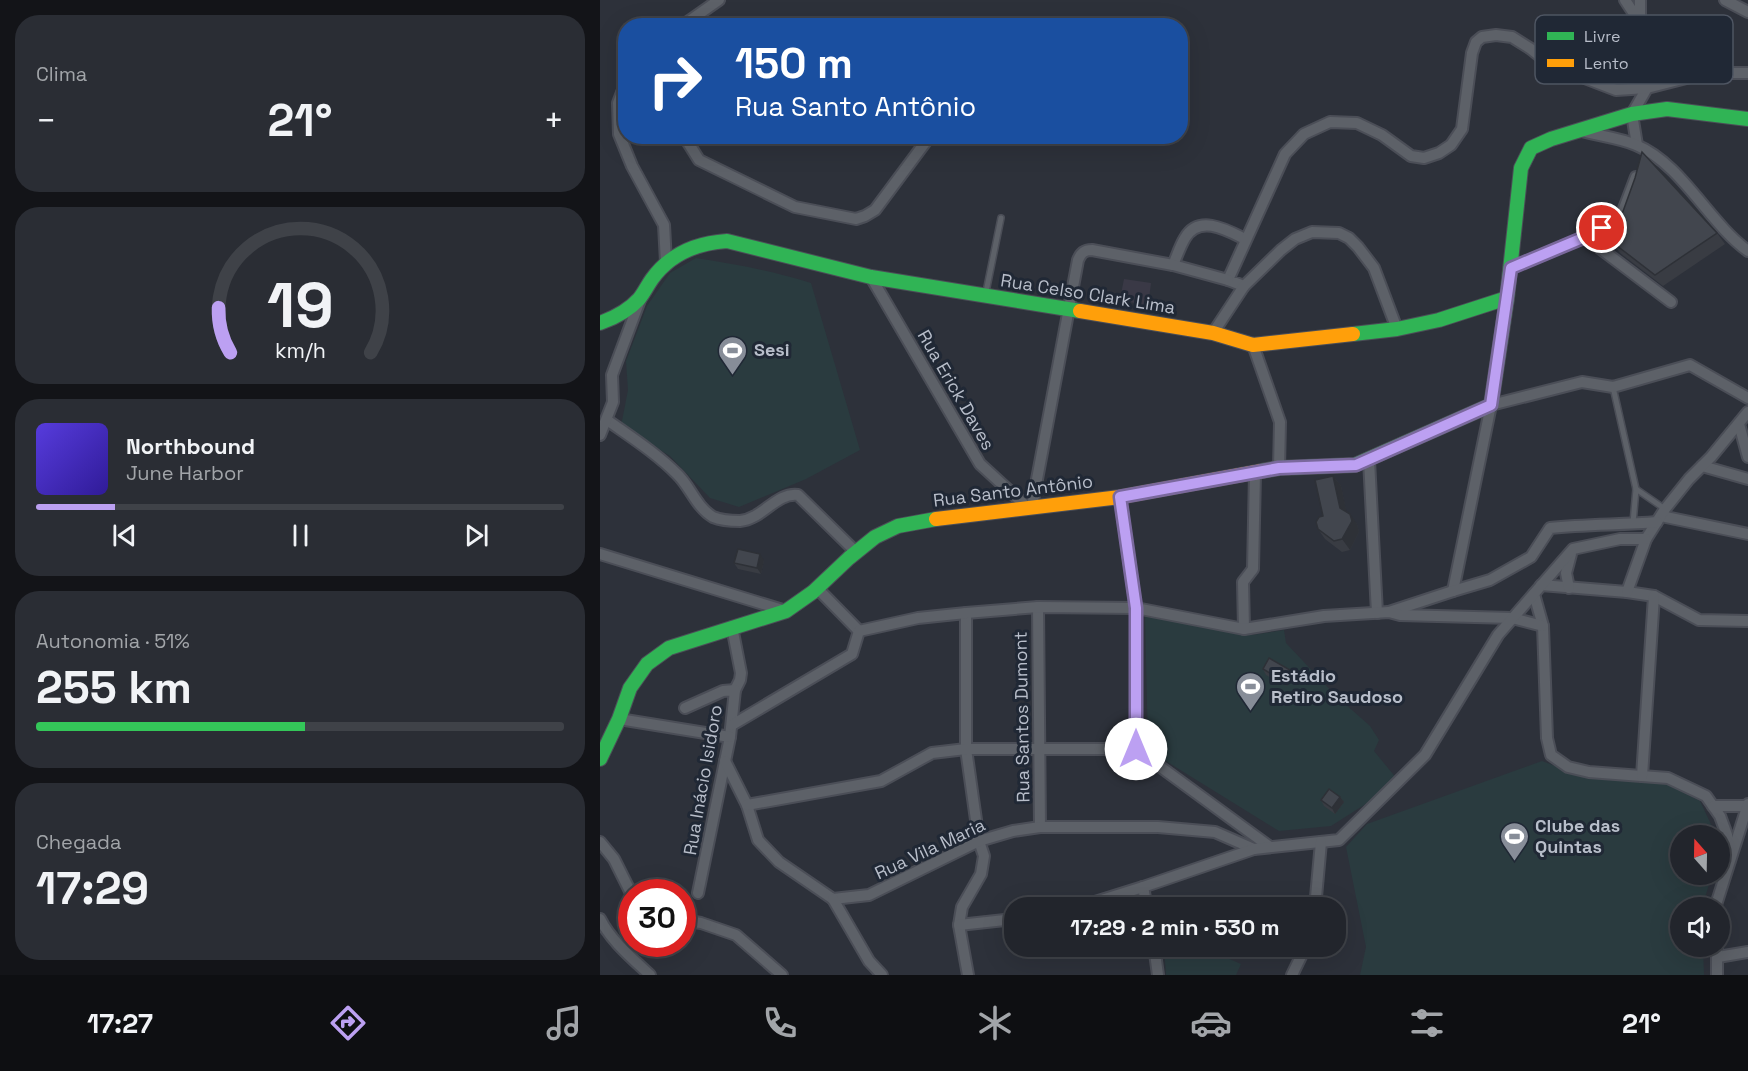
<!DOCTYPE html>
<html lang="pt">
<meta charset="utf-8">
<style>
:root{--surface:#22252c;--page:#2a2d34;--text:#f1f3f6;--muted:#a2a5a9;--line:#3f4248;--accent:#bca0f2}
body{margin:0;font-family:"Space Grotesk",sans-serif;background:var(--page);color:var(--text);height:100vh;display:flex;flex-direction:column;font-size:22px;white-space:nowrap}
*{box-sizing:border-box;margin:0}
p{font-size:20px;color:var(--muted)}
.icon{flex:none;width:33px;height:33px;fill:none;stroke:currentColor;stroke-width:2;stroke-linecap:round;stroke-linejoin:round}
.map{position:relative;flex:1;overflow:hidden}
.panel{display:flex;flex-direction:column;gap:15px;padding:15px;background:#131418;width:600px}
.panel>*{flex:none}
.banner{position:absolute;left:18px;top:18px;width:570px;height:126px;border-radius:24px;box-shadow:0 6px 24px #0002,0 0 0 2px var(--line);background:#1a4fa0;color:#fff;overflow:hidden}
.needle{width:39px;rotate:340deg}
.tools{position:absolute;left:1070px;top:825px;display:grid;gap:12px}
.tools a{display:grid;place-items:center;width:60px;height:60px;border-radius:50%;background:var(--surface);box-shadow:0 6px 24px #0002,0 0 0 2px var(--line);font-size:30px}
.speed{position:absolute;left:18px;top:879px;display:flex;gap:12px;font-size:30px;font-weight:700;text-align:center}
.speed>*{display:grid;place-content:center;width:78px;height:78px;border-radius:50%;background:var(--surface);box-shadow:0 6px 24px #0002,0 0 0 2px var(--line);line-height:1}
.speed .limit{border:9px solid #d22;background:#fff;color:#111}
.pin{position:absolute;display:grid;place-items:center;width:51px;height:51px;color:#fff;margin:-26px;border:3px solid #fff;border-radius:50%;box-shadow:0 2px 6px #0007}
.me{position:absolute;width:66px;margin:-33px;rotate:0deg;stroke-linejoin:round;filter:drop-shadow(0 0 4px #0008)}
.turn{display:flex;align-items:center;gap:21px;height:126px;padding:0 18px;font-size:27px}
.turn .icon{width:78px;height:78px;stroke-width:2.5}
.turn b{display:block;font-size:42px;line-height:51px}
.big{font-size:45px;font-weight:600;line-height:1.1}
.panel .tile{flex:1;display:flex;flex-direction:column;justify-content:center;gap:9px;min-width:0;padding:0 21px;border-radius:24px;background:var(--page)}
.panel .dial{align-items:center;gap:0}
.dial svg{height:156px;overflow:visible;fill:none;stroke:var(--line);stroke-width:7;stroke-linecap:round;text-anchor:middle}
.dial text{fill:var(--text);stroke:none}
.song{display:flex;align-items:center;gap:18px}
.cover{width:72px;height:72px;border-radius:9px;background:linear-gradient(135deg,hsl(250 70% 55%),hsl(250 70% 35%))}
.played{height:6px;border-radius:3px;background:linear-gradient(90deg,var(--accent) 15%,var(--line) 15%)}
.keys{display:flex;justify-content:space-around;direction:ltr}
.heat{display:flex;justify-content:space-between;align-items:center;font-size:33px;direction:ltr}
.charge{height:9px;border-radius:4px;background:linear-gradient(90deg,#34c759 51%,var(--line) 0)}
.trip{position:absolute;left:404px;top:897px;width:342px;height:60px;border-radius:24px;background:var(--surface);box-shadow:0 6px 24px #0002,0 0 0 2px var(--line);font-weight:600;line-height:60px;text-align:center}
.menu{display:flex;height:96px;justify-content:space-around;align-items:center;background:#0e0f12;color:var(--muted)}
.menu .icon{width:42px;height:42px}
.menu .selected{color:var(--accent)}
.menu b{font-size:27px;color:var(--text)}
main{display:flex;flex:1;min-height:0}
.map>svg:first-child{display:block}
.medical{fill:#3a3946}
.green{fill:#2a3b3f}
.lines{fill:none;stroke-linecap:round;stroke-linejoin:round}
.lane-casing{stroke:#4b4e57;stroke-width:8}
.street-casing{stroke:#4b4e57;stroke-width:14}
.fast-casing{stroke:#4b4e57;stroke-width:16}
.slow-casing{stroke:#4b4e57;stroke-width:16}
.lane{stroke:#5d6168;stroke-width:5}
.street{stroke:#5d6168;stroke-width:10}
.fast{stroke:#30b455;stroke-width:14}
.slow{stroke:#ff9f0a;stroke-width:14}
.wall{fill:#393c43}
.shaded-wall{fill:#2e3137}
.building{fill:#42464e;stroke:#2e3137;stroke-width:1.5}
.route-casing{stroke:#7a689d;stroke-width:15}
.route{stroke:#bca0f2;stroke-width:10}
.labels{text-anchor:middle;stroke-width:6;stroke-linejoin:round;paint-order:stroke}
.street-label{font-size:18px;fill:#b8beca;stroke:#202835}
.poi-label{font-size:18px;font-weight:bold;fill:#b8beca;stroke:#202835;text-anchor:start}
.key{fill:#202835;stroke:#4e5562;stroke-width:1.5}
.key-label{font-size:16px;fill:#b8beca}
</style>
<main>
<section class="panel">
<div class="tile"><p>Clima</p>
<div class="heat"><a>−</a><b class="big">21°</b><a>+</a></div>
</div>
<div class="tile dial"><svg viewBox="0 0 100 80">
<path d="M14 69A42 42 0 1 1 86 69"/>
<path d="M14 69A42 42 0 0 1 8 46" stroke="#bca0f2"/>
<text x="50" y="56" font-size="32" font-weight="700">19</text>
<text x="50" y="72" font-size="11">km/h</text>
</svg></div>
<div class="tile">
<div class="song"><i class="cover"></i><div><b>Northbound</b><p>June Harbor</p></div></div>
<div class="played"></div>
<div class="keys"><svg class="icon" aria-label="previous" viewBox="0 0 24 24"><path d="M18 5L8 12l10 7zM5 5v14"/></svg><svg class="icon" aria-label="pause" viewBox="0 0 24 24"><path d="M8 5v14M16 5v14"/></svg><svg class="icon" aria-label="next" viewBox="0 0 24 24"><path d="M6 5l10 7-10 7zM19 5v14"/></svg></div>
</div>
<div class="tile"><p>Autonomia · 51%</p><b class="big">255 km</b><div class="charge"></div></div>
<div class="tile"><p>Chegada</p><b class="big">17:29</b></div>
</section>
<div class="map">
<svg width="1148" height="975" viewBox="0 0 1148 975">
<rect width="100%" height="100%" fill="#2d313a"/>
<polygon class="medical" points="524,279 551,283 548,307 520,299"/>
<g class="green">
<path d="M96 258C135 264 173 271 211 283L260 450 206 479 139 507 110 498 70 456 21 426 28 390 26 361 47 306 70 273Z"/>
<polygon points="545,614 652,635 684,630 686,643 735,695 770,726 779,740 774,751 797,779 775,798 731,826 679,831 548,750"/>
<polygon points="942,761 984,777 1065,783 1100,801 1116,835 1080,836 1080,874 1112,875 1102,907 1080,908 1080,946 1103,947 1104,975 760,975 766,947 746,847 767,824"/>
<polygon points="564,947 602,947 641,964 636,975 566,975"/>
</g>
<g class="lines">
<defs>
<g id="lane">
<polyline points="386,292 401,218"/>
<polyline points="1013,387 1036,489 1033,523"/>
<polyline points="1036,489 1065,509"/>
</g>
<g id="street">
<polyline points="1025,0 1050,38 1047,88 1032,114 1037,145"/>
<polyline points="1040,0 1040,23"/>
<polyline points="1125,0 1148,12"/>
<polyline points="82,26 119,0"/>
<polyline points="26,82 18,103 19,134 32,166 64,225 66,262"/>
<path d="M982 131C999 136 1020 138 1036 145 1082 164 1108 222 1148 251"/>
<polyline points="84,136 99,160 195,207 256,219 265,216 275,210 330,136"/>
<polyline points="985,237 1071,302"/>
<path d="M573 265C577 256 580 246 585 238 599 214 627 230 645 239"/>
<polyline points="911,268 985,237 1020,219 1036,177"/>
<polyline points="271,277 380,464 427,507"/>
<polyline points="644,286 628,280 685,154 704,134 730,122 757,123 782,135 811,156 824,158 839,153 851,145 862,129 872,53 876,42 882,37 896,35 912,37 931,49 951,65 1016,90 1047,88 1106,73 1148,73"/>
<polyline points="613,333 644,286 681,250 695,239 712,232 739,233 749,238 758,247 774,268 797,329"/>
<polyline points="653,345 680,422 679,468"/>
<path d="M7 420C31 437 56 453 77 474 90 486 96 507 113 517 120 520 132 521 140 521 163 519 176 492 198 495L256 552"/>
<polyline points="1139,424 1148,457"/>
<polyline points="0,435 13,402 12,375 40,300"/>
<polyline points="769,460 777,613"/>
<polyline points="1102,466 1148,479"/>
<polyline points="520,497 536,608 536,749"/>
<path d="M432 506 478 260C481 253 484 250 492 250L573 265 628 280"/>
<polyline points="1061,516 1148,534"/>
<polyline points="0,554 186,611"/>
<polyline points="941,585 1027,592 1054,596 1099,620 1148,621"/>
<polyline points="969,588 966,573 971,554"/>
<polyline points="218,589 259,631"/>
<polyline points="853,591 891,405 982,382 1013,387 1090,365 1148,398"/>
<polyline points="1027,592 1046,539 1065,509 1089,479 1111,457 1148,412"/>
<polyline points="934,594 943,626 947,738 951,755 968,767 989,772 1068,778 1106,796 1120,816 1127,835 1130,858"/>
<polyline points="438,607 440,827"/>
<path d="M789 612 853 591 890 580 931 557 950 528C986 524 1021 525 1057 522"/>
<polyline points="366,613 366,749 379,841 384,856 381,874 362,907 359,925 368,975"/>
<polyline points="132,627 141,673 140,680 135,690"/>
<polyline points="644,629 643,582 653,569 655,473"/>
<polyline points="85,708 123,691 135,690 130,737 98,893"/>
<polyline points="19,719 130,737"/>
<polyline points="132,725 252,654 259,631 318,618 366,613 438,607 536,608 644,629 724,616 789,612 800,615 912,618 943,626"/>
<polyline points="536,749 670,847"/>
<polyline points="125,761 147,805 158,840 179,862 233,899 269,895 379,841 413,831 440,827 558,827 615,832 654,849"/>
<polyline points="1042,776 1054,596"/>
<polyline points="147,805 281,781 332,753 366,749 536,749"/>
<polyline points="1113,806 1147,806"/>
<polyline points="0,842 14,859 32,895"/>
<polyline points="543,887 547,908"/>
<polyline points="233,899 269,961 282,975"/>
<polyline points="476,908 543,887 654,849 739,840 825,755 898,635 973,549 1020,539 1046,539"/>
<polyline points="715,908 721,842"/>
<polyline points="1115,908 1148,804"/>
<path d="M0 919C11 941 33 959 50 975"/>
<polyline points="82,920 101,923 136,935 182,975"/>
<polyline points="359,925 414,919"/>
<polyline points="554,946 558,975"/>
<polyline points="1118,957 1148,952"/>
<polyline points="692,975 706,946"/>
<polyline points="1117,975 1117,946"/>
</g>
<g id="fast">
<path d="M0 323C14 318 29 310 39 299 44 293 47 286 52 279 70 254 96 243 127 241L271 277 480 311"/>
<polyline points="753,334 797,329 839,320 907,298"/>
<polyline points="662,471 679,468 755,465 891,405 907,298 921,168 931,148 951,139 1032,114 1067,109 1148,119"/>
<polyline points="0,759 19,719 30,688 47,664 69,648 186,611 213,592 249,558 275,537 298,526 336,519"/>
</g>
<g id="slow">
<polyline points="480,311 613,333 653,345 753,334"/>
<polyline points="336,519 520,497 662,471"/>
</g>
</defs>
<use href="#lane" class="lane-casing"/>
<use href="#street" class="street-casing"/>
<use href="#fast" class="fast-casing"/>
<use href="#slow" class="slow-casing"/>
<use href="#lane" class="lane"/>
<use href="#street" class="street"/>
<use href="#fast" class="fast"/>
<use href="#slow" class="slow"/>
</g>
<g class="wall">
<polygon points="1117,233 1125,244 1063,286 1020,253 1012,242"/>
<polygon points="733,476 741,486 746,511 757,524 759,532 750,550 742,552 725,539 718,529 723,516"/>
<polygon points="164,560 161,574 138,569 134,563"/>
<polygon points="663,669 690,670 694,675 687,686 666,675"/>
<polygon points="740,797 744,802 735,814 724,806 721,800"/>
</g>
<g class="shaded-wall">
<polygon points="733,476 741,486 748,519 740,508"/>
<polygon points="750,514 757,524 759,532 750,550 742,539"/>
<polygon points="160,554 164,560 161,574 157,568"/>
<polygon points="690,670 694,675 687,686 683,681"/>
<polygon points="740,797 744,802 735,814 732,808"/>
</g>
<g class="building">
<polygon points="1042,152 1117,233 1055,275 1012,242 1035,178"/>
<polygon points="733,476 740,508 750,514 752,521 742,539 734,541 718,529 716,522 719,517 723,516 715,480"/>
<polygon points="138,549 160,554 157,568 134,563"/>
<polygon points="669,658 690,670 683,681 663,669"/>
<polygon points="729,789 740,797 732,808 721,800"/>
</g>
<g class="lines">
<defs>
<polyline id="route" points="536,749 536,608 520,497 679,468 756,465 891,405 911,268 985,237 1002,228"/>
</defs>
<use href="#route" class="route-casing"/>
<use href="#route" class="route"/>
</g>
<defs>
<symbol id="stadium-pin" viewBox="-11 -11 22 30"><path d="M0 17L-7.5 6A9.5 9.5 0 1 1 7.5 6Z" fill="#878d98" stroke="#202835"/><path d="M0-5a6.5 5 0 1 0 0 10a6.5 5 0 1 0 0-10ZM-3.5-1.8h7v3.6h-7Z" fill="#fff"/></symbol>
</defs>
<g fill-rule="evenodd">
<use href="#stadium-pin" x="116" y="334" width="33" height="45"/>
<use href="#stadium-pin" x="634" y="670" width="33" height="45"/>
<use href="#stadium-pin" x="898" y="820" width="33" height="45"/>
</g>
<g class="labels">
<g class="street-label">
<text transform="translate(488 294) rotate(9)" y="6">Rua Celso Clark Lima</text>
<text transform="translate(356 390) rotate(60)" y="6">Rua Erick Daves</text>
<text transform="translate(413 491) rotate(-7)" y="6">Rua Santo Antônio</text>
<text transform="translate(422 717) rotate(-91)" y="6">Rua Santos Dumont</text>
<text transform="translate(103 780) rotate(-80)" y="6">Rua Inácio Isidoro</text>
<text transform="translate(330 849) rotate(-25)" y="6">Rua Vila Maria</text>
</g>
<g class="poi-label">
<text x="154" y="356">Sesi</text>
<text x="671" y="682">Estádio<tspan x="671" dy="21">Retiro Saudoso</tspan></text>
<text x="935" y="832">Clube das<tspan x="935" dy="21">Quintas</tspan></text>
</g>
</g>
<rect x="935" y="15" width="198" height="69" rx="9" class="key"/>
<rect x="947" y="32" width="27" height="8" fill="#30b455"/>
<rect x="947" y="59" width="27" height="8" fill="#ff9f0a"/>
<g class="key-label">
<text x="984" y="42">Livre</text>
<text x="984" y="69">Lento</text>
</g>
</svg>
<div class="tools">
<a><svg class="needle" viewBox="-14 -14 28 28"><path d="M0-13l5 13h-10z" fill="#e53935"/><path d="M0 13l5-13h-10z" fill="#a2a5a9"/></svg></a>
<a><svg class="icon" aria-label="sound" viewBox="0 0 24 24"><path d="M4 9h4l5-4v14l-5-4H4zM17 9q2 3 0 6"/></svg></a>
</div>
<div class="speed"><div class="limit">30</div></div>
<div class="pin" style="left:1002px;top:228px;background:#d93025"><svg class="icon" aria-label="arrive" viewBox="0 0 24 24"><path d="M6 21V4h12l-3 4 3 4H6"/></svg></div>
<svg class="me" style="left:536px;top:749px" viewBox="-20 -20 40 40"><circle r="19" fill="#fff"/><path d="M0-13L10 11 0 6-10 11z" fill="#bca0f2"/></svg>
<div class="trip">17:29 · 2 min · 530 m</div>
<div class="banner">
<div class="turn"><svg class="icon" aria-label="right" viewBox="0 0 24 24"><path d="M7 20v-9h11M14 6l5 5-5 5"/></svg><div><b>150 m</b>Rua Santo Antônio</div></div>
</div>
</div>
</main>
<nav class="menu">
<b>17:27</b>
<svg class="icon selected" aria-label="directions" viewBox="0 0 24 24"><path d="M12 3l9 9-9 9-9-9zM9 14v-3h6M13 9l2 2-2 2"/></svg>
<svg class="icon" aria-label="music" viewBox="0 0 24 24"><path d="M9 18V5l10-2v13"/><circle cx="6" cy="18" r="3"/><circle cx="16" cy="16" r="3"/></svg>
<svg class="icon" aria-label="phone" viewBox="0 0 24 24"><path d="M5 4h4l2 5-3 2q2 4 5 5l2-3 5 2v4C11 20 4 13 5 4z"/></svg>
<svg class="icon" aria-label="climate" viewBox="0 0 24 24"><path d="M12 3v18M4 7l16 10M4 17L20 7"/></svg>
<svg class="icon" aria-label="car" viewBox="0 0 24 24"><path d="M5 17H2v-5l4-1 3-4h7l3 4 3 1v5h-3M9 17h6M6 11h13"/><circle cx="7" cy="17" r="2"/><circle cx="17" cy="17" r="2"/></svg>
<svg class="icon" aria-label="filters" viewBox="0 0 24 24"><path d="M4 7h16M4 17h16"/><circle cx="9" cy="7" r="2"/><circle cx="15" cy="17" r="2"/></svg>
<b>21°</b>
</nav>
